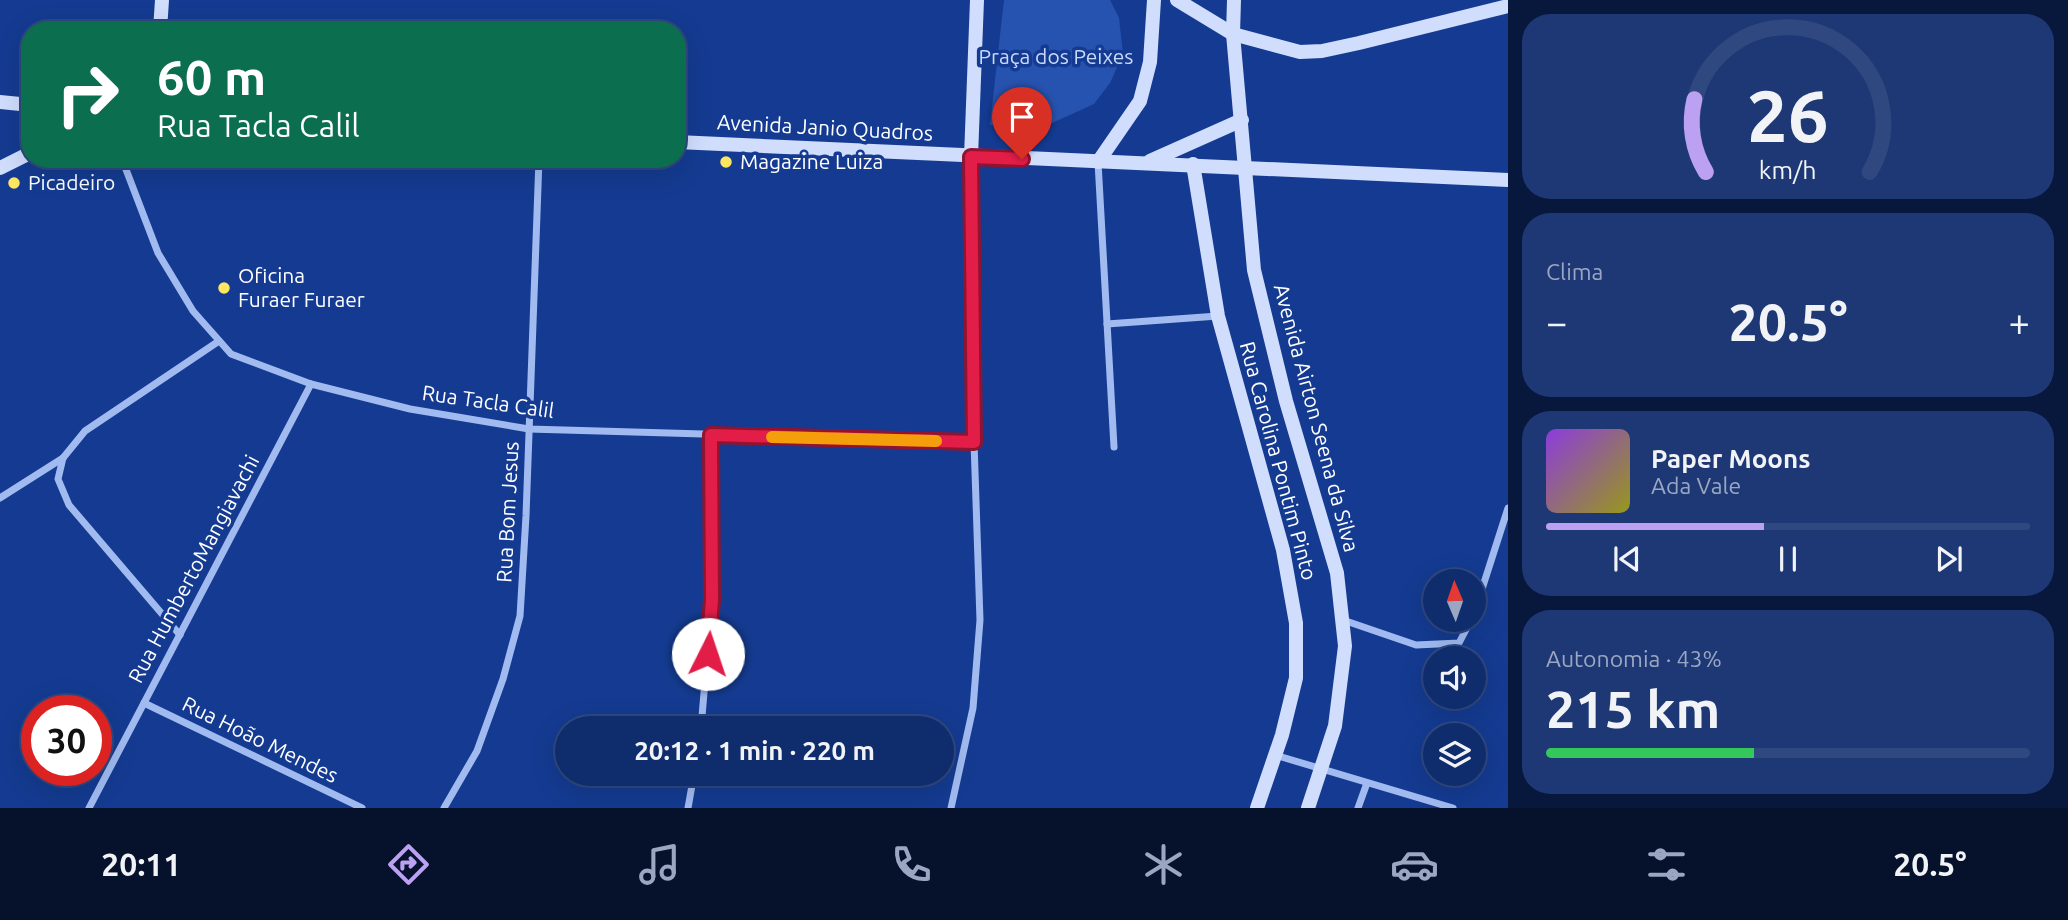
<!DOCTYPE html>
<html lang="pt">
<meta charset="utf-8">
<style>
:root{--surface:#0f2c6d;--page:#1d3875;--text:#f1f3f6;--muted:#9ba7c2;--line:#2f4880;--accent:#bca0f2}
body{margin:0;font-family:Ubuntu,sans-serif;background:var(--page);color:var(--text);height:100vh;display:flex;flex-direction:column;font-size:26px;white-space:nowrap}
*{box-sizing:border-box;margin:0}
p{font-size:23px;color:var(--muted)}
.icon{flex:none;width:38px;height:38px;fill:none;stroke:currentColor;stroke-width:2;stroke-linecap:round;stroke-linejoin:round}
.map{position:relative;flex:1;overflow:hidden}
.drawer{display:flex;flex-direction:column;gap:14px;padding:14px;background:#08183c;width:560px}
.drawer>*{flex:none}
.banner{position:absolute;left:21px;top:21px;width:665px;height:147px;border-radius:28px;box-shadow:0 7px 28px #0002,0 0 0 2px var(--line);background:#0b6e4f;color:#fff;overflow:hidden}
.needle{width:46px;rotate:358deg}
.tools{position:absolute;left:1423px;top:569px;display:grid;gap:14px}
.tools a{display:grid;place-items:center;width:63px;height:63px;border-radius:50%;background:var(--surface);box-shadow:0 7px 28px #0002,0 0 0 2px var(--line);font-size:35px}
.speed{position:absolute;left:21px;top:695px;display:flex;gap:14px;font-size:35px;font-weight:700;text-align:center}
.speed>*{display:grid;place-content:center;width:91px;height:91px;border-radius:50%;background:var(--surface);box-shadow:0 7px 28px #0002,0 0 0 2px var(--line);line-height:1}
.speed .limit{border:10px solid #d22;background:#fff;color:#111}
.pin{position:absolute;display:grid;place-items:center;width:60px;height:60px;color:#fff;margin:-72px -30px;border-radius:50% 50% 50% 0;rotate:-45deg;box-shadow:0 0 7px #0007}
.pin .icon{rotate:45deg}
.me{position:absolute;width:77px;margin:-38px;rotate:4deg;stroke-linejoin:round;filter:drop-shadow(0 0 5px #0008)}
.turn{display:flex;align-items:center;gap:24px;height:147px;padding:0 21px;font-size:32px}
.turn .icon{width:91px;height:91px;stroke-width:2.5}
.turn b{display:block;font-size:49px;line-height:60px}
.big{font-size:52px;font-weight:600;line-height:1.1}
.drawer .widget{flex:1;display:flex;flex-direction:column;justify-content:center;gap:10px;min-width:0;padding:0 24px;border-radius:28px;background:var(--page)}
.drawer .dial{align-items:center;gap:0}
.dial svg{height:182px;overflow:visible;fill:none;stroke:var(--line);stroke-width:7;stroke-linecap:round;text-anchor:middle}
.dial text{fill:var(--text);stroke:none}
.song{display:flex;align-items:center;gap:21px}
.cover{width:84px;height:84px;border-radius:10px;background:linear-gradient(135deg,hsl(270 70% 55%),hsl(60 70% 35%))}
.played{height:7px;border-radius:4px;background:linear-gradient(90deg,var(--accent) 45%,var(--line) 45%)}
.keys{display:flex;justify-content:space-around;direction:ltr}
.heat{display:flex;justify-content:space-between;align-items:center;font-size:38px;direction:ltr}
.charge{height:10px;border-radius:5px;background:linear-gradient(90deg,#34c759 43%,var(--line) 0)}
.trip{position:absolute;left:555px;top:716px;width:399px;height:70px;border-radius:35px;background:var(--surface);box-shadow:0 7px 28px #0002,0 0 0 2px var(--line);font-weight:600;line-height:70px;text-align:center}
.dock{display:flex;height:112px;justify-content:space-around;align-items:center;background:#06122c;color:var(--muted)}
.dock .icon{width:49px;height:49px}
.dock .selected{color:var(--accent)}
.dock b{font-size:32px;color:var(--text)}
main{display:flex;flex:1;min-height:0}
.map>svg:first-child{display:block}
.green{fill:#2753b0}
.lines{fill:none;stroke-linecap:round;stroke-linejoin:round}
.street{stroke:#a1bbf1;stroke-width:7}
.secondary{stroke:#d0ddfc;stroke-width:14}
.route-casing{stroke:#92132f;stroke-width:18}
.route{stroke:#e11d48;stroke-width:12}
.slow{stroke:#f59e0b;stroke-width:12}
.poi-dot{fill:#ffe661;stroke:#143b91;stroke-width:2.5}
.labels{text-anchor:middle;stroke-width:7;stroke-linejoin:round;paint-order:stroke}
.park-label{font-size:21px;fill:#c8d9fc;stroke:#143b91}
.street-label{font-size:21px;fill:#fff;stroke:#143b91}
.poi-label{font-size:21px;fill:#fff;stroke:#143b91;text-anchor:start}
</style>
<main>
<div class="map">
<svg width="1508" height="808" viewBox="0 0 1508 808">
<rect width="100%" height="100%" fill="#143b91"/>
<polygon class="green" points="1004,0 1110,0 1119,18 1123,54 1110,83 1094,104 1039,129 990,125"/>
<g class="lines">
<g class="street">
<polyline points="122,159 158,253 193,311 231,354 311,384 410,409 529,429 974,442"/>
<polyline points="1098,162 1114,447"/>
<polyline points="1107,324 1218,316"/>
<polyline points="0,498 63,458"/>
<polyline points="1474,614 1508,508"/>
<polyline points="1343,620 1416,645 1459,643 1471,620"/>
<polyline points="180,635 69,505 58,479 63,458 85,431 219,341"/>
<polyline points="144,703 362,808"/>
<polyline points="701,728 712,599 711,435"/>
<polyline points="1275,755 1453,808"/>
<polyline points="89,808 311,384"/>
<polyline points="444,808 477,751 503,679 520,616 526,516 539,159"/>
<polyline points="688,808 694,774"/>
<polyline points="951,808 973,708 980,620 974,442 971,157"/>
<polyline points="1358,808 1367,783"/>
</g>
<g class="secondary">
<polyline points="1177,0 1233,34 1300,52 1322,51 1359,43 1508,6"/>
<polyline points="1234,0 1233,34 1254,270 1286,401 1337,573 1345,646 1335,726 1308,808"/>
<polyline points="160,30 162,0"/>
<polyline points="0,102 30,105"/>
<polyline points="677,142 1508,180"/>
<polyline points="971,157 977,0"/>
<polyline points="1150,161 1242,120"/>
<polyline points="1098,162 1140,101 1150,62 1154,0"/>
<polyline points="1193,164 1218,316 1283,550 1296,623 1296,678 1282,735 1257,808"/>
<polyline points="0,168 30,153"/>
</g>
</g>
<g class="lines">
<defs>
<polyline id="route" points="708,654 712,599 711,435 974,442 971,157 1022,159"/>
</defs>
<use href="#route" class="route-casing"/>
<use href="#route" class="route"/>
<polyline class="slow" points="772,437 936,441"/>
</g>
<g class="poi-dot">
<circle cx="726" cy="162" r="7"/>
<circle cx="14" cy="183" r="7"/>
<circle cx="224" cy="288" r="7"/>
</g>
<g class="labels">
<g class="park-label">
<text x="1056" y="64">Praça dos Peixes</text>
</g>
<g class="street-label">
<text transform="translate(825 128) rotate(3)" y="7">Avenida Janio Quadros</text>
<text transform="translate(488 402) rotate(8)" y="7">Rua Tacla Calil</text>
<text transform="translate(1316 418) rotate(75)" y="7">Avenida Airton Seena da Silva</text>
<text transform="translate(1278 461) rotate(75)" y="7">Rua Carolina Pontim Pinto</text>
<text transform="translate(508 512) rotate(-87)" y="7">Rua Bom Jesus</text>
<text transform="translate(194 569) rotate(-62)" y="7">Rua HumbertoMangiavachi</text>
<text transform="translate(260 740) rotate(26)" y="7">Rua Hoão Mendes</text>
</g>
<g class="poi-label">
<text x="740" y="169">Magazine Luiza</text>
<text x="28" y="190">Picadeiro</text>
<text x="238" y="283">Oficina<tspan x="238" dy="24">Furaer Furaer</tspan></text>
</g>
</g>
</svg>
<div class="tools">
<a><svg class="needle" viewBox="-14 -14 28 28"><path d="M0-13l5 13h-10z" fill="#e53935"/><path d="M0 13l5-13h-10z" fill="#9ba7c2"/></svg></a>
<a><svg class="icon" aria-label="sound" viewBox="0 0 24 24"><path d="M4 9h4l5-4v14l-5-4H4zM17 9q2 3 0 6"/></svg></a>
<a><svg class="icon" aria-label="layers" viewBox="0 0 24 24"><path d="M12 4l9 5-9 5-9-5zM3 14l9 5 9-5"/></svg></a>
</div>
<div class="speed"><div class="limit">30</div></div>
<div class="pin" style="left:1022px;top:159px;background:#d93025"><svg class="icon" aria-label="arrive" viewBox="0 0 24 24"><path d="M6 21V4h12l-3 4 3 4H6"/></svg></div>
<svg class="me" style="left:708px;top:654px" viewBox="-20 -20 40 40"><circle r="19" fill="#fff"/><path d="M0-13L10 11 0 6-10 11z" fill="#e11d48"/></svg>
<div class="trip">20:12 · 1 min · 220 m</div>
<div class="banner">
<div class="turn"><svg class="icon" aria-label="right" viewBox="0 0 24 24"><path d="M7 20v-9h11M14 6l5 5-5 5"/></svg><div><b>60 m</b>Rua Tacla Calil</div></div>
</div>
</div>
<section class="drawer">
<div class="widget dial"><svg viewBox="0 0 100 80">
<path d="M14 69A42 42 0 1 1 86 69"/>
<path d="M14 69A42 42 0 0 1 9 37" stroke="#bca0f2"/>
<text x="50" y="56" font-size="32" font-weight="700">26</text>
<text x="50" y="72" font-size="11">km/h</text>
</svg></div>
<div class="widget"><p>Clima</p>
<div class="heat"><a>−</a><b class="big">20.5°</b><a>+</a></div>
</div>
<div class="widget">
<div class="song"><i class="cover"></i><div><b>Paper Moons</b><p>Ada Vale</p></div></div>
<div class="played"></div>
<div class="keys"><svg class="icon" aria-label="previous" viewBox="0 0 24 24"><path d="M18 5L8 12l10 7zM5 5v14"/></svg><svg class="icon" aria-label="pause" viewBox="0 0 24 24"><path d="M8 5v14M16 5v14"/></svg><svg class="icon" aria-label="next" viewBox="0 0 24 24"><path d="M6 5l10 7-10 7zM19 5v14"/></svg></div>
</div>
<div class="widget"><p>Autonomia · 43%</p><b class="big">215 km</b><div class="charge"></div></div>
</section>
</main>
<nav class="dock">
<b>20:11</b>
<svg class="icon selected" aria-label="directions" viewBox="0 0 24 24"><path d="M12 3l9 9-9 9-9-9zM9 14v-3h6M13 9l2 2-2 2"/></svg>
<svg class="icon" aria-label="music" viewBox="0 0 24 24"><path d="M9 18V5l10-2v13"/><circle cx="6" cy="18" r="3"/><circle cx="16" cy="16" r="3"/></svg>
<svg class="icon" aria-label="phone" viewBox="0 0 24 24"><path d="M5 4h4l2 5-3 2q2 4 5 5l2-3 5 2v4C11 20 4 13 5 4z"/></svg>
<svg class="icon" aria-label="climate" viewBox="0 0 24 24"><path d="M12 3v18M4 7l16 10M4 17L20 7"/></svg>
<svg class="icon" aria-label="car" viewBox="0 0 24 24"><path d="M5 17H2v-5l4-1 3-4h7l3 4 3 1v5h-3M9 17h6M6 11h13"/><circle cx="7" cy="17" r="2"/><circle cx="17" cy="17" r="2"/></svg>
<svg class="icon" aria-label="filters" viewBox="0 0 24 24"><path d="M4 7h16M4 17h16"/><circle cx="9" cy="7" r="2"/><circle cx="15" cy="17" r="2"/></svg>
<b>20.5°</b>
</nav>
